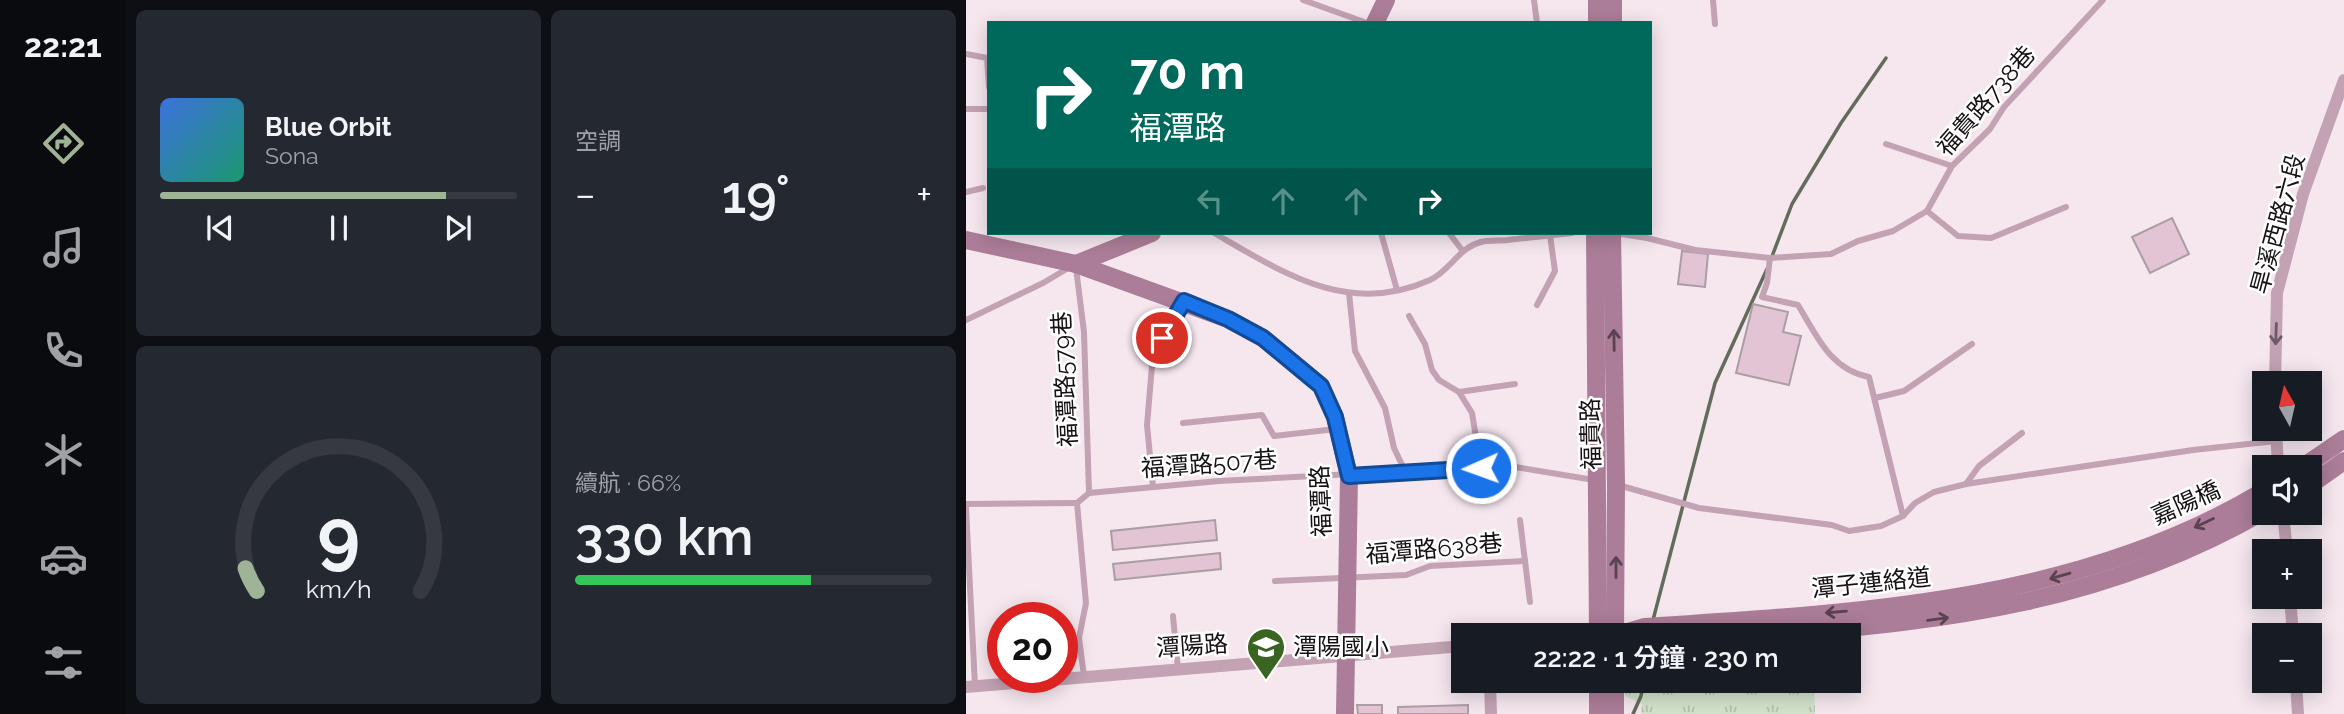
<!DOCTYPE html>
<html lang="zh-TW">
<meta charset="utf-8">
<style>
:root{--surface:#171b24;--page:#242831;--text:#f1f3f6;--muted:#9ea1a6;--line:#363941;--accent:#9fb396}
body{margin:0;font-family:Raleway,"Noto Sans TC",sans-serif;background:var(--page);color:var(--text);height:100vh;display:flex;flex-direction:column;font-size:26px;white-space:nowrap}
*{box-sizing:border-box;margin:0}
p{font-size:23px;color:var(--muted)}
.icon{flex:none;width:38px;height:38px;fill:none;stroke:currentColor;stroke-width:2;stroke-linecap:round;stroke-linejoin:round}
.map{position:relative;flex:1;overflow:hidden}
.drawer{display:flex;flex-direction:column;gap:10px;padding:10px;background:#0d0f14;width:840px}
.drawer>*{flex:none}
.hud{position:absolute;left:21px;top:21px;width:665px;height:214px;border-radius:0px;box-shadow:0 4px 18px #0003;background:#00695c;color:#fff;overflow:hidden}
.needle{width:46px;rotate:352deg}
.fabs{position:absolute;left:1286px;top:371px;display:grid;gap:14px}
.fabs a{display:grid;place-items:center;width:70px;height:70px;border-radius:0px;background:var(--surface);box-shadow:0 4px 18px #0003;font-size:35px}
.speed{position:absolute;left:21px;top:602px;display:flex;gap:14px;font-size:35px;font-weight:700;text-align:center}
.speed>*{display:grid;place-content:center;width:91px;height:91px;border-radius:50%;background:var(--surface);box-shadow:0 4px 18px #0003;line-height:1}
.speed .limit{border:10px solid #d22;background:#fff;color:#111}
.pin{position:absolute;display:grid;place-items:center;width:60px;height:60px;color:#fff;margin:-30px;border:4px solid #fff;border-radius:50%;box-shadow:0 2px 7px #0007}
.me{position:absolute;width:77px;margin:-38px;rotate:268deg;stroke-linejoin:round;filter:drop-shadow(0 0 5px #0008)}
.turn{display:flex;align-items:center;gap:24px;height:147px;padding:0 28px;font-size:32px}
.turn .icon{width:91px;height:91px;stroke-width:2.5}
.turn b{display:block;font-size:49px;line-height:60px}
.lanes{display:flex;align-items:center;height:66px;padding:0 28px;background:#0003;justify-content:center;gap:35px;direction:ltr}
.lanes .off{opacity:.35}
.big{font-size:52px;font-weight:600;line-height:1.1}
.drawer .widget{flex:1;display:flex;flex-direction:column;justify-content:center;gap:10px;min-width:0;padding:0 24px;border-radius:10px;background:var(--page)}
.drawer .dial{align-items:center;gap:0}
.dial svg{height:182px;overflow:visible;fill:none;stroke:var(--line);stroke-width:7;stroke-linecap:round;text-anchor:middle}
.dial text{fill:var(--text);stroke:none}
.song{display:flex;align-items:center;gap:21px}
.cover{width:84px;height:84px;border-radius:10px;background:linear-gradient(135deg,hsl(220 70% 55%),hsl(160 70% 35%))}
.played{height:7px;border-radius:4px;background:linear-gradient(90deg,var(--accent) 80%,var(--line) 80%)}
.keys{display:flex;justify-content:space-around;direction:ltr}
.heat{display:flex;justify-content:space-between;align-items:center;font-size:38px;direction:ltr}
.charge{height:10px;border-radius:5px;background:linear-gradient(90deg,#34c759 66%,var(--line) 0)}
.drawer .tiles{flex:1;display:grid;gap:10px;grid-template-columns:repeat(2,1fr)}
.trip{position:absolute;left:485px;top:623px;width:410px;height:70px;border-radius:0px;background:var(--surface);box-shadow:0 4px 18px #0003;font-weight:600;line-height:70px;text-align:center}
main{display:flex;flex:1;min-height:0}
.menu{display:flex;flex-direction:column;width:126px;justify-content:space-around;align-items:center;background:#090b0e;color:var(--muted)}
.menu .icon{width:49px;height:49px}
.menu .selected{color:var(--accent)}
.menu b{font-size:32px;color:var(--text)}
.map>svg:first-child{display:block}
.grass{fill:url(#grass-tufts)}
.lines{fill:none;stroke-linecap:round;stroke-linejoin:round}
.stream{stroke:#626c5c;stroke-width:3.5}
.building{fill:#e3c4d5;stroke:#aa9da4;stroke-width:2}
.lane{stroke:#c2a2b3;stroke-width:6}
.street{stroke:#c2a2b3;stroke-width:12}
.secondary{stroke:#ac7d98;stroke-width:18}
.oneway{stroke:#6c5a64}
.oneway2{stroke:#5a424f}
.route-casing{stroke:#114b97;stroke-width:18}
.route{stroke:#1a73e8;stroke-width:12}
.labels{text-anchor:middle;stroke-width:5;stroke-linejoin:round;paint-order:stroke}
.street-label{font-size:24px;fill:#161214;stroke:#fff}
.poi-label{font-size:24px;fill:#161214;stroke:#fff;text-anchor:start}
</style>
<main>
<nav class="menu">
<b>22:21</b>
<svg class="icon selected" aria-label="directions" viewBox="0 0 24 24"><path d="M12 3l9 9-9 9-9-9zM9 14v-3h6M13 9l2 2-2 2"/></svg>
<svg class="icon" aria-label="music" viewBox="0 0 24 24"><path d="M9 18V5l10-2v13"/><circle cx="6" cy="18" r="3"/><circle cx="16" cy="16" r="3"/></svg>
<svg class="icon" aria-label="phone" viewBox="0 0 24 24"><path d="M5 4h4l2 5-3 2q2 4 5 5l2-3 5 2v4C11 20 4 13 5 4z"/></svg>
<svg class="icon" aria-label="climate" viewBox="0 0 24 24"><path d="M12 3v18M4 7l16 10M4 17L20 7"/></svg>
<svg class="icon" aria-label="car" viewBox="0 0 24 24"><path d="M5 17H2v-5l4-1 3-4h7l3 4 3 1v5h-3M9 17h6M6 11h13"/><circle cx="7" cy="17" r="2"/><circle cx="17" cy="17" r="2"/></svg>
<svg class="icon" aria-label="filters" viewBox="0 0 24 24"><path d="M4 7h16M4 17h16"/><circle cx="9" cy="7" r="2"/><circle cx="15" cy="17" r="2"/></svg>
</nav>
<section class="drawer">
<div class="tiles">
<div class="widget">
<div class="song"><i class="cover"></i><div><b>Blue Orbit</b><p>Sona</p></div></div>
<div class="played"></div>
<div class="keys"><svg class="icon" aria-label="previous" viewBox="0 0 24 24"><path d="M18 5L8 12l10 7zM5 5v14"/></svg><svg class="icon" aria-label="pause" viewBox="0 0 24 24"><path d="M8 5v14M16 5v14"/></svg><svg class="icon" aria-label="next" viewBox="0 0 24 24"><path d="M6 5l10 7-10 7zM19 5v14"/></svg></div>
</div>
<div class="widget"><p>空調</p>
<div class="heat"><a>−</a><b class="big">19°</b><a>+</a></div>
</div>
<div class="widget dial"><svg viewBox="0 0 100 80">
<path d="M14 69A42 42 0 1 1 86 69"/>
<path d="M14 69A42 42 0 0 1 9 59" stroke="#9fb396"/>
<text x="50" y="56" font-size="32" font-weight="700">9</text>
<text x="50" y="72" font-size="11">km/h</text>
</svg></div>
<div class="widget"><p>續航 · 66%</p><b class="big">330 km</b><div class="charge"></div></div>
</div>
</section>
<div class="map">
<svg width="1378" height="714" viewBox="0 0 1378 714">
<defs>
<pattern id="grass-tufts" width="24" height="20" patternUnits="userSpaceOnUse" patternTransform="scale(1.75)"><rect width="24" height="20" fill="#d2e2cb"/><path d="M3 7l-1-3M5 7V3M7 7l1-3M15 17l-1-3M17 17v-4M19 17l1-3" fill="none" stroke="#b4c1ad"/></pattern>
</defs>
<rect width="100%" height="100%" fill="#f6e7ef"/>
<polygon class="grass" points="661,681 848,681 849,714 675,714 676,704 659,696"/>
<g class="lines">
<g class="stream">
<polyline points="805,259 826,204 875,123 920,58"/>
<polyline points="687,620 749,383 801,269"/>
<polyline points="667,714 675,696 678,681"/>
</g>
</g>
<g class="building">
<polygon points="1206,218 1223,254 1184,273 1166,237"/>
<polygon points="716,251 742,254 739,287 712,284"/>
<polygon points="787,304 822,312 817,332 835,336 823,385 770,373"/>
<polygon points="249,520 251,540 147,550 145,531"/>
<polygon points="254,553 255,569 149,580 147,564"/>
<polygon points="391,705 416,705 416,714 392,714"/>
<polygon points="502,705 502,714 432,714 432,707"/>
</g>
<g class="lines">
<g class="lane">
<polyline points="337,0 401,23"/>
<polyline points="568,0 571,23"/>
<polyline points="747,0 749,24"/>
<polyline points="0,54 21,58 23,87"/>
<polyline points="0,109 23,109"/>
<polyline points="920,144 986,166"/>
<polyline points="0,192 17,188"/>
<polyline points="961,211 992,236 1025,238 1100,207"/>
<path d="M248 233C316 272 382 317 464 280 484 271 492 248 515 242 523 240 533 241 542 240 563 238 584 235 606 233"/>
<polyline points="415,233 431,290"/>
<polyline points="483,233 496,250"/>
<polyline points="649,233 681,238 729,250 804,258 865,254 892,241 927,231 961,211 986,166 1024,129 1038,107 1137,0"/>
<path d="M804 258 801 283 796 297 832 305C850 334 864 370 903 377L937 516"/>
<polyline points="110,268 118,332 123,493"/>
<polyline points="383,293 389,351 419,408 428,448 439,471"/>
<polyline points="571,305 589,271 584,235"/>
<polyline points="443,316 459,344 466,370 473,380 493,392 506,413 515,468"/>
<polyline points="0,320 77,283 104,267"/>
<polyline points="493,392 549,384"/>
<polyline points="909,398 938,391 1006,344"/>
<polyline points="217,423 296,415 308,436 370,429"/>
<polyline points="1000,484 1013,466 1056,433"/>
<polyline points="652,485 733,508 866,525 883,531 915,526 937,516 949,503 968,492 1000,484 1227,450 1310,441"/>
<polyline points="187,487 181,425 187,354 216,304"/>
<polyline points="111,503 123,493 253,481 543,466 628,480"/>
<polyline points="111,503 120,603 113,638 118,676"/>
<polyline points="0,504 111,503"/>
<polyline points="0,508 9,686"/>
<polyline points="554,520 564,602"/>
<polyline points="309,581 440,575 464,566 559,561"/>
<polyline points="207,616 212,669"/>
</g>
<g class="street">
<polyline points="1309,383 1311,293 1337,194 1378,80"/>
<polyline points="1310,429 1312,467"/>
<polyline points="1317,513 1321,551"/>
<polyline points="1324,597 1327,635"/>
<polyline points="602,635 632,632 639,634"/>
<polyline points="524,681 525,714"/>
<polyline points="1330,681 1332,714"/>
<polyline points="0,687 497,646"/>
</g>
<g class="secondary">
<polyline points="631,0 631,23"/>
<polyline points="409,23 420,0"/>
<polyline points="647,23 647,0"/>
<polyline points="629,233 632,635"/>
<polyline points="646,233 650,484 649,635"/>
<polyline points="0,240 110,264 262,319 297,338 355,386 369,417 383,476 379,714"/>
<polyline points="110,264 186,233"/>
<polyline points="1337,467 1378,439"/>
<polyline points="1344,485 1378,461"/>
<path d="M652 635 679 627C890 613 1112 603 1298 491"/>
<path d="M806 635C985 620 1140 602 1298 511"/>
<polyline points="649,681 649,714"/>
<polyline points="632,714 632,681"/>
</g>
</g>
<defs><path id="oneway-shaft" d="M-6 0H5M1.5-3L5.5 0L1.5 3" fill="none" stroke-width="1.6" stroke-linecap="round" stroke-linejoin="round" transform="scale(1.75)"/></defs>
<use class="oneway" href="#oneway-shaft" transform="translate(1310 334) rotate(92)"/>
<g class="oneway2">
<use href="#oneway-shaft" transform="translate(648 340) rotate(-91)"/>
<use href="#oneway-shaft" transform="translate(1238 523) rotate(155)"/>
<use href="#oneway-shaft" transform="translate(650 567) rotate(-90)"/>
<use href="#oneway-shaft" transform="translate(1094 576) rotate(164)"/>
<use href="#oneway-shaft" transform="translate(870 612) rotate(175)"/>
<use href="#oneway-shaft" transform="translate(972 619) rotate(-8)"/>
</g>
<g class="lines">
<defs>
<polyline id="route" points="196,338 218,301 262,319 297,338 355,386 369,417 383,476 515,468"/>
</defs>
<use href="#route" class="route-casing"/>
<use href="#route" class="route"/>
</g>
<defs>
<symbol id="school-pin" viewBox="-11 -11 22 30"><path d="M0 17L-7.5 6A9.5 9.5 0 1 1 7.5 6Z" fill="#3a6421" stroke="#fff"/><path d="M0-5L7-2L0 1L-7-2ZM-4 1L0 2.5L4 1V4Q0 6-4 4Z" fill="#fff"/></symbol>
</defs>
<g fill-rule="evenodd">
<use href="#school-pin" x="278" y="625" width="44" height="60"/>
</g>
<g class="labels">
<g class="street-label">
<text transform="translate(1020 101) rotate(-49)" y="8">福貴路738巷</text>
<text transform="translate(1312 224) rotate(-75)" y="8">旱溪西路六段</text>
<text transform="translate(99 379) rotate(-93)" y="8">福潭路579巷</text>
<text transform="translate(625 434) rotate(-91)" y="8">福貴路</text>
<text transform="translate(243 464) rotate(-4)" y="8">福潭路507巷</text>
<text transform="translate(355 501) rotate(-92)" y="8">福潭路</text>
<text transform="translate(1220 503) rotate(-24)" y="8">嘉陽橋</text>
<text transform="translate(468 549) rotate(-5)" y="8">福潭路638巷</text>
<text transform="translate(905 583) rotate(-6)" y="8">潭子連絡道</text>
<text transform="translate(226 646) rotate(-4)" y="8">潭陽路</text>
</g>
<g class="poi-label">
<text x="327" y="655">潭陽國小</text>
</g>
</g>
</svg>
<div class="fabs">
<a><svg class="needle" viewBox="-14 -14 28 28"><path d="M0-13l5 13h-10z" fill="#e53935"/><path d="M0 13l5-13h-10z" fill="#9ea1a6"/></svg></a>
<a><svg class="icon" aria-label="sound" viewBox="0 0 24 24"><path d="M4 9h4l5-4v14l-5-4H4zM17 9q2 3 0 6"/></svg></a>
<a>+</a>
<a>−</a>
</div>
<div class="speed"><div class="limit">20</div></div>
<div class="pin" style="left:196px;top:338px;background:#d93025"><svg class="icon" aria-label="arrive" viewBox="0 0 24 24"><path d="M6 21V4h12l-3 4 3 4H6"/></svg></div>
<svg class="me" style="left:515px;top:468px" viewBox="-20 -20 40 40"><circle r="17" fill="#1a73e8" stroke="#fff" stroke-width="3"/><path d="M0-11L8 9 0 5-8 9z" fill="#fff"/></svg>
<div class="trip">22:22 · 1 分鐘 · 230 m</div>
<div class="hud">
<div class="turn"><svg class="icon" aria-label="right" viewBox="0 0 24 24"><path d="M7 20v-9h11M14 6l5 5-5 5"/></svg><div><b>70 m</b>福潭路</div></div>
<div class="lanes"><svg class="icon off" aria-label="left" viewBox="0 0 24 24"><path d="M17 20v-9H6M10 6l-5 5 5 5"/></svg><svg class="icon off" aria-label="ahead" viewBox="0 0 24 24"><path d="M12 20V5M6 11l6-6 6 6"/></svg><svg class="icon off" aria-label="ahead" viewBox="0 0 24 24"><path d="M12 20V5M6 11l6-6 6 6"/></svg><svg class="icon" aria-label="right" viewBox="0 0 24 24"><path d="M7 20v-9h11M14 6l5 5-5 5"/></svg></div>
</div>
</div>
</main>
